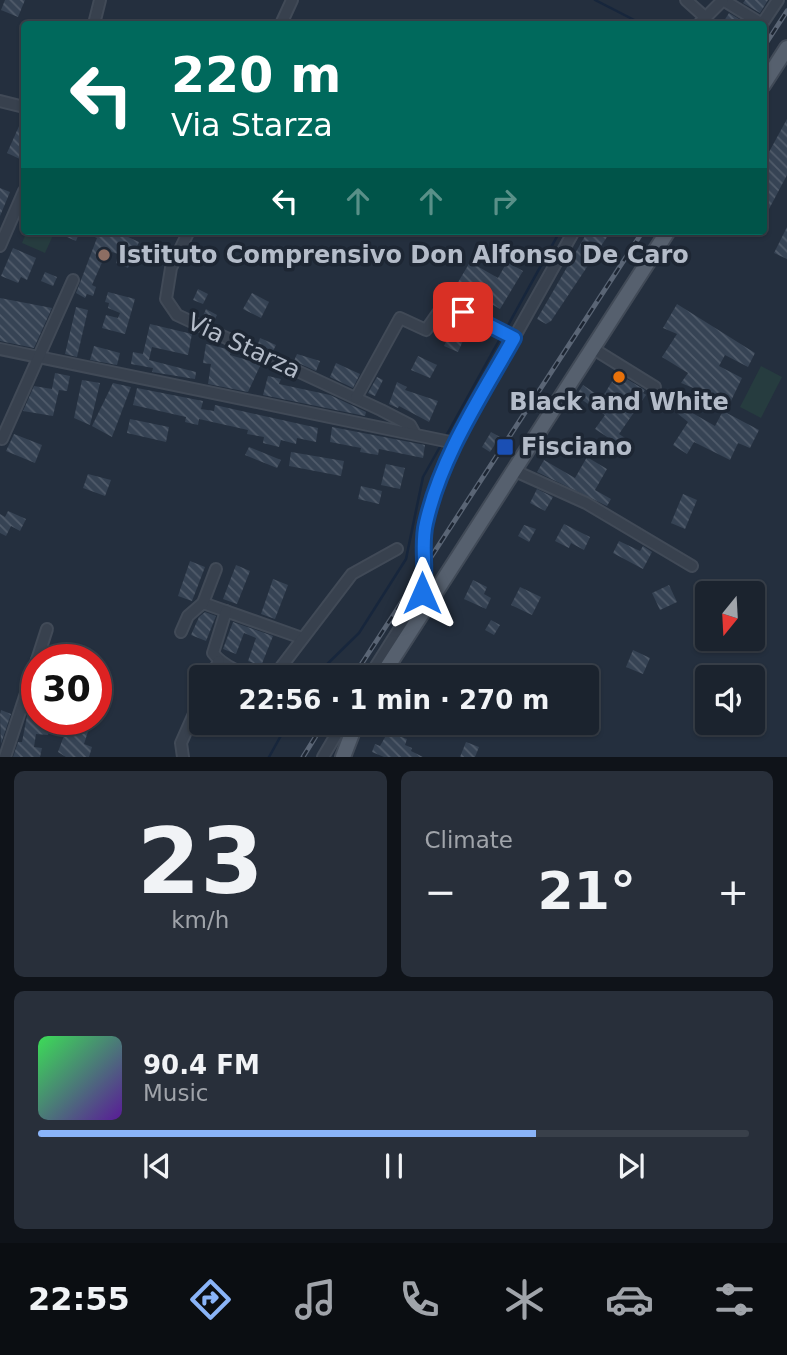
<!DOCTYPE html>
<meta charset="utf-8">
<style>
:root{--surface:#1b232e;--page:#282f3a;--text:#f1f3f6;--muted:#a0a4aa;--line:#39404a;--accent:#8ab4f8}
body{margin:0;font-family:"DejaVu Sans",sans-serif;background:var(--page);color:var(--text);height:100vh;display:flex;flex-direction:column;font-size:26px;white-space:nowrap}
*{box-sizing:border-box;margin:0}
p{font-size:23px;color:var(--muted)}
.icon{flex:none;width:38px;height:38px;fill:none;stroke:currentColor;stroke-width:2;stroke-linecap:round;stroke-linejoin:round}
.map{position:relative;height:757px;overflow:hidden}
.side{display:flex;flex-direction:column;gap:14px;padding:14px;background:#0f1319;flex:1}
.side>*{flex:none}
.guide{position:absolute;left:21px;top:21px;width:746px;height:214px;border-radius:7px;box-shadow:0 2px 5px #0004,0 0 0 2px var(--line);background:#00695c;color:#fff;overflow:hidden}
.needle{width:46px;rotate:198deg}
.buttons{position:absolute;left:695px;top:581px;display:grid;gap:14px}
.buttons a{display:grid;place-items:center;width:70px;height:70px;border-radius:7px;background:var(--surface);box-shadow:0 2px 5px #0004,0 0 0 2px var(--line);font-size:35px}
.speed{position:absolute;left:21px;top:644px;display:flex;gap:14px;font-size:35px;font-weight:700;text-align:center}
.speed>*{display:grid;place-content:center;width:91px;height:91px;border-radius:50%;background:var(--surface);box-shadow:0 2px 5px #0004,0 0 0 2px var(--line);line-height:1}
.speed .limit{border:10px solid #d22;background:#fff;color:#111}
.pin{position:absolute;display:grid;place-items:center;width:60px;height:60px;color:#fff;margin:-30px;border-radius:14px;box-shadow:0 4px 10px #0006}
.me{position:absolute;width:77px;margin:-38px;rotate:0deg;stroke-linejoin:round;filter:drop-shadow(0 0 5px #0008)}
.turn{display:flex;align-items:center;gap:24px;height:147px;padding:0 35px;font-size:32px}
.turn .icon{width:91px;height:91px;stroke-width:2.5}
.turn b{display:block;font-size:49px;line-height:60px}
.lanes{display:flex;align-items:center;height:66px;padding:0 35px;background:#0003;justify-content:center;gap:35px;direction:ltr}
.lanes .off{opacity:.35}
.big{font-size:52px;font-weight:600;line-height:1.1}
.side .tile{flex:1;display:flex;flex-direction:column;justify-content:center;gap:10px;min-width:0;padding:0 24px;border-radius:10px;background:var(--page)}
.side .dial{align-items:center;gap:0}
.dial b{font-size:91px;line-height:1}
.song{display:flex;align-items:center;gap:21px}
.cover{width:84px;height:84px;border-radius:10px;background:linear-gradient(135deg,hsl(130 70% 55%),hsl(270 70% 35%))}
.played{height:7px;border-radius:4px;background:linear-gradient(90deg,var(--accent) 70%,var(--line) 70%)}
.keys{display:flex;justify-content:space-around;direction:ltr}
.heat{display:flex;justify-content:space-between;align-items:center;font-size:38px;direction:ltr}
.side .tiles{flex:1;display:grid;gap:14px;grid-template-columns:1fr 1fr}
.tile:last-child{grid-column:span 2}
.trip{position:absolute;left:189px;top:665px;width:410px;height:70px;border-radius:7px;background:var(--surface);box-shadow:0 2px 5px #0004,0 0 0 2px var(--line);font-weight:600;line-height:70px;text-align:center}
.tabs{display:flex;height:112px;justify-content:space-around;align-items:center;background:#0b0e12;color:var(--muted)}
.tabs .icon{width:49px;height:49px}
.tabs .selected{color:var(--accent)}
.tabs b{font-size:32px;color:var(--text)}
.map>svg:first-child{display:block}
.garden{fill:#263c3f}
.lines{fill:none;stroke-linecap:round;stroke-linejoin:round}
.stream{stroke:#17263c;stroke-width:2.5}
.building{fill:url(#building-back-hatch)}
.minor-casing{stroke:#414a57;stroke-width:14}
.major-casing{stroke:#414a57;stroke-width:18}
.minor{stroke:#38414e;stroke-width:10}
.major{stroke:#56606e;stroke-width:14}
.rail-casing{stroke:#5a6575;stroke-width:5}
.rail{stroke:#1d2633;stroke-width:2.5;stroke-dasharray:8;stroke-linecap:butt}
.route-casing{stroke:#114b97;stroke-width:18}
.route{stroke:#1a73e8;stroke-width:12}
.education-dot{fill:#8d6e63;stroke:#1d2633;stroke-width:2.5}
.food-dot{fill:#e8710a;stroke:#1d2633;stroke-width:2.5}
.transit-dot{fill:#1a4fb4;stroke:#1d2633;stroke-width:2.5}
.labels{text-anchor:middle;stroke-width:7;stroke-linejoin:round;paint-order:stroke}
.poi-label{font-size:24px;font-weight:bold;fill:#b4bcc9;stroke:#1d2633;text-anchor:start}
.street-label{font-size:24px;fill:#b4bcc9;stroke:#1d2633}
</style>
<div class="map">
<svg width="787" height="757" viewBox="0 0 787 757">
<defs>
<pattern id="building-back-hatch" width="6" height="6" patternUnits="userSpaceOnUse" patternTransform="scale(1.75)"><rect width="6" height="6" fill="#364354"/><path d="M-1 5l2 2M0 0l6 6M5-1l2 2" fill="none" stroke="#515c6b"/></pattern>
</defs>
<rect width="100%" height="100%" fill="#242f3e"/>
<g class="garden">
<polygon points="27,231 55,231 45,253 22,243"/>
<polygon points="761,366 782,377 761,418 740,407"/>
</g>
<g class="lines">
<g class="stream">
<polyline points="595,0 642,24"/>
<polyline points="506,329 560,231"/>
<polyline points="446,436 502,335"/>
<polyline points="314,677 359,633 406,559 423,477 441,445"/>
<polyline points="269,757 288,723"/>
</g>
</g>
<g class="building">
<polygon points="5,0 25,0 18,17 1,10"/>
<polygon points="745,0 768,0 760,13 743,3"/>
<polygon points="729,13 746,23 745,24 722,24"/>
<polygon points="24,115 24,154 22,160 7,153"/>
<polygon points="787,119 787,175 769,209 763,205 763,163"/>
<polygon points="0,188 10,192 0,216"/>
<polygon points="787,227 787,259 774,253"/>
<polygon points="53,231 80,231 76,241"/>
<polygon points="81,231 115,231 139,242 136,249 145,253 141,260 132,256 128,268 116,263 118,254 112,252 109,260 104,258 92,285 96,287 93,296 87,294 85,298 76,293 97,238"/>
<polygon points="588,231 611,231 551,321 546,324 537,319"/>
<polygon points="13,248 36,258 27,280 21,277 18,283 1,276"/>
<polygon points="470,262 498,278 507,262 523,271 500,309 483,299 477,310 459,301 466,289 457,284"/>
<polygon points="45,272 57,277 53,286 41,281"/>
<polygon points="198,289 208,294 203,304 193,300"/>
<polygon points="108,292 135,299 125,334 102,328 106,315 118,318 120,313 108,308 109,303 105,302"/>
<polygon points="252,293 269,302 261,318 243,309"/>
<polygon points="0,298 52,308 34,348 0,341"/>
<polygon points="677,304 755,353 748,367 725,355 719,366 742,378 730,403 681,383 688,373 662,357 677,334 663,328"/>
<polygon points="76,307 88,310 77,357 65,354"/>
<polygon points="206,309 217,315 213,323 202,318"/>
<polygon points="150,324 192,334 188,355 152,347 149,360 196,372 195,379 152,372 153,368 131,364 133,352 143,354"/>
<polygon points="452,328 466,334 458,352 444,346"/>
<polygon points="260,338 276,345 273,351 258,344"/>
<polygon points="206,344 231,350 230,355 261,364 248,392 208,384 211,364 203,363"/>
<polygon points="94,346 120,353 117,365 90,360"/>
<polygon points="297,354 320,361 316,371 294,361"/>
<polygon points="418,356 437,365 430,378 411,370"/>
<polygon points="336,363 360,374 353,388 330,377"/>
<polygon points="55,373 70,376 67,391 59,390 53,416 23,411 34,386 52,389"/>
<polygon points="617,373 645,390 643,393 646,395 619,434 625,438 621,446 595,429 605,415 576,396 583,385 602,398"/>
<polygon points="268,376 281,379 279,384 330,395 366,412 365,416 263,395"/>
<polygon points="377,377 383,380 375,396 368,393"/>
<polygon points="82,380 100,383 90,425 74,418"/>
<polygon points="397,382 407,387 405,390 438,401 429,422 399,406 398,408 389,404"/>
<polygon points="113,383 131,387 112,437 92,426"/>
<polygon points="137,388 203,401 201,409 214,411 215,405 318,428 316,442 297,438 296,444 281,440 279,447 263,443 264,437 247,434 248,430 199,419 198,425 185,422 186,417 133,405"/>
<polygon points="675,403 715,426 723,411 759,430 750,448 738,443 730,460 694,442 687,454 673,445 688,422 671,408"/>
<polygon points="130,419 169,427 166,442 127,433"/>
<polygon points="332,427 425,445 423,458 379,449 378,455 360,452 361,448 330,442"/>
<polygon points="491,432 500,437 490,452 482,447"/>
<polygon points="14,434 42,445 35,463 6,451"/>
<polygon points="249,447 281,460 277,468 245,455"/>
<polygon points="291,452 344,461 341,476 289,466"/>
<polygon points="587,457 607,469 595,490 611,499 607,506 537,472 544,460 575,478"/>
<polygon points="386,464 405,468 400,489 381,485"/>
<polygon points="88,474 111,480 105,496 83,488"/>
<polygon points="361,486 382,491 379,504 358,499"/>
<polygon points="537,489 553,497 545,511 530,503"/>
<polygon points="683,494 697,500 685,529 671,523"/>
<polygon points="8,511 26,519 20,531 11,526 6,536 0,533 0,514 5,517"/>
<polygon points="564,524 590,537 584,550 571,543 569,548 555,541"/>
<polygon points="524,525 536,529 529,542 518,536"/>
<polygon points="619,541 640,551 643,546 652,552 643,569 613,553"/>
<polygon points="190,561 205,567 192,601 178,596"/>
<polygon points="236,565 250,571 237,604 223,599"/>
<polygon points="273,579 288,585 275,619 261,614"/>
<polygon points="473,580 487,587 484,594 491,598 486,609 464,599"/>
<polygon points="669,585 677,602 660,610 652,593"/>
<polygon points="520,587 541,597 532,615 511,605"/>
<polygon points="205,612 216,616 206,641 191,635 199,617"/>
<polygon points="491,620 500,625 494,635 485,630"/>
<polygon points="233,622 273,636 261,666 248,661 256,638 244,633 236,654 223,649"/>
<polygon points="633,650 650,658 643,674 626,667"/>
<polygon points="1,710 11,714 1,744 0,715"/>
<polygon points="27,716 51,721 48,735 36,734 34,747 42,748 40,757 13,757 18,742 22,742"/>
<polygon points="70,719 92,719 84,744 92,747 89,757 66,757 58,752"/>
<polygon points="388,732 407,739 405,745 412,748 411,751 423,757 384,757 372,752 375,744 380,746"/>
<polygon points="466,742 479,747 475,757 460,757"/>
</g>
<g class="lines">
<defs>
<g id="minor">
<polyline points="686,0 706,18"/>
<polyline points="723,0 762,24"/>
<polyline points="94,24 100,0"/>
<polyline points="281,24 292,0"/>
<polyline points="699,24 723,0"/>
<polyline points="762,24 778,0"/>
<polyline points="0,101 24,107"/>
<polyline points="189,231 171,268 166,299 177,315 381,410 410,425 415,434"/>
<polyline points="0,246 24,191"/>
<polyline points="592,348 655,387"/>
<polyline points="0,349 455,443"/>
<polyline points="356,398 400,318 426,330 445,303 514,338"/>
<polyline points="2,439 73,280"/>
<polyline points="513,470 586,503 692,566"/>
<polyline points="203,603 302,638"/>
<path d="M226 611 213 653C221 664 246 678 260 677 266 676 272 673 278 671L352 574 397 549"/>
<polyline points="181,632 188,616 203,603 216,569"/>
<polyline points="37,660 47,629"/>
<polyline points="211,677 219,661"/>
<polyline points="369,677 422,593 424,573 422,544 426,521 435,489 455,443 574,231"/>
<polyline points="5,757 37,660"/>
<polyline points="183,757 181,743 201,698"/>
<polyline points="323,757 343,723"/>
</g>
<g id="major">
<polyline points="763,85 787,48"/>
<polyline points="381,677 668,231"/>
<polyline points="343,757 356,723"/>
</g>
</defs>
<use href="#minor" class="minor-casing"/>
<use href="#major" class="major-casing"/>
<use href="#minor" class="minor"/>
<use href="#major" class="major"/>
<defs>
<g id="rail">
<polyline points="763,48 787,11"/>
<polyline points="353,677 643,231"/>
<polyline points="303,757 324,723"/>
</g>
</defs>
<use href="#rail" class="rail-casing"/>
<use href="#rail" class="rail"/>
</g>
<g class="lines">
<defs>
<path id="route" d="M422 593C428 571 420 548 426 523 441 456 481 397 514 338L463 312"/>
</defs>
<use href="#route" class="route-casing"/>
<use href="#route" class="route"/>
</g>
<circle class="education-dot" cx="104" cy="255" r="7"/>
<circle class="food-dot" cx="619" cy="377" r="7"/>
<rect class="transit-dot" x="496" y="438" width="18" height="18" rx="3.5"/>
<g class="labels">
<g class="poi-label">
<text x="118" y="263">Istituto Comprensivo Don Alfonso De Caro</text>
<text x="619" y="410" text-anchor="middle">Black and White</text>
<text x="521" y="455">Fisciano</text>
</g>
<g class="street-label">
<text transform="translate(244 346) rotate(25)" y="8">Via Starza</text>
</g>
</g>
</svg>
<div class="buttons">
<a><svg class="needle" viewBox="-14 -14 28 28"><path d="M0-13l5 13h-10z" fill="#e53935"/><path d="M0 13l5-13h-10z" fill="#a0a4aa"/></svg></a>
<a><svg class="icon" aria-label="sound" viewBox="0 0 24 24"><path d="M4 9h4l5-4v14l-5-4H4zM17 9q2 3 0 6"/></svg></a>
</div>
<div class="speed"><div class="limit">30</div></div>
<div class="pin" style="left:463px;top:312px;background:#d93025"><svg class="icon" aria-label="arrive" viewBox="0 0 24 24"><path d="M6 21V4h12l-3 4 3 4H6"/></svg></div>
<svg class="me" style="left:422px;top:593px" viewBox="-20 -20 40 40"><path d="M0-17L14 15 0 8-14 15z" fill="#1a73e8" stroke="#fff" stroke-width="4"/></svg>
<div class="trip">22:56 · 1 min · 270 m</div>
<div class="guide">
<div class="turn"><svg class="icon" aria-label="left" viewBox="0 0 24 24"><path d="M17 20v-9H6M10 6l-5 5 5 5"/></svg><div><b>220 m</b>Via Starza</div></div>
<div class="lanes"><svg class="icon" aria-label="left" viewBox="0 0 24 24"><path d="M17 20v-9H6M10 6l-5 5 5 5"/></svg><svg class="icon off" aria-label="ahead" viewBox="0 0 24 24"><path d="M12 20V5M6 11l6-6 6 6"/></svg><svg class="icon off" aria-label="ahead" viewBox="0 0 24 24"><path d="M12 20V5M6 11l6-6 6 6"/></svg><svg class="icon off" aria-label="right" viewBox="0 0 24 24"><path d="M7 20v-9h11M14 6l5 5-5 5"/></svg></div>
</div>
</div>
<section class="side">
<div class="tiles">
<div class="tile dial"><b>23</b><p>km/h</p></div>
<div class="tile"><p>Climate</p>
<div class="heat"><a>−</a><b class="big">21°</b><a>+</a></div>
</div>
<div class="tile">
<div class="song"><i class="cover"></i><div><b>90.4 FM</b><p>Music</p></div></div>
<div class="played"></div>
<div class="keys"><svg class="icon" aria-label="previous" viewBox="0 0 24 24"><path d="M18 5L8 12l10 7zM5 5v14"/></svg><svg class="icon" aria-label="pause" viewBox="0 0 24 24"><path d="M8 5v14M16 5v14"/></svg><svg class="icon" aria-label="next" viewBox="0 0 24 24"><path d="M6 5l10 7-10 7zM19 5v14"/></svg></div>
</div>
</div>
</section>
<nav class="tabs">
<b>22:55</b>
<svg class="icon selected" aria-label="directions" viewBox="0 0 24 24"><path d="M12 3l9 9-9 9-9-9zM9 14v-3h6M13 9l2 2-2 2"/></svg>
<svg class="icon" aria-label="music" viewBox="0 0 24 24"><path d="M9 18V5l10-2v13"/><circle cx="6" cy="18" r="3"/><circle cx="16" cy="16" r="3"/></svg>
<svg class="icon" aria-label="phone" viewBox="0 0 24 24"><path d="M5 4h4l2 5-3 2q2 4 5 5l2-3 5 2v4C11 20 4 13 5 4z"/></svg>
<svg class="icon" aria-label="climate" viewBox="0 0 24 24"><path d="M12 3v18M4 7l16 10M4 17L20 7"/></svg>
<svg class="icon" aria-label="car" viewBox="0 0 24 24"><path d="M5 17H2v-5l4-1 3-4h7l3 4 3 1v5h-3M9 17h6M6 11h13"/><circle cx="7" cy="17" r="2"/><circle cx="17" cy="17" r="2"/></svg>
<svg class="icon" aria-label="filters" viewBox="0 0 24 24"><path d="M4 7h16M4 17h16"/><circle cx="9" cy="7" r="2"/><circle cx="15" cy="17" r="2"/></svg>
</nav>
